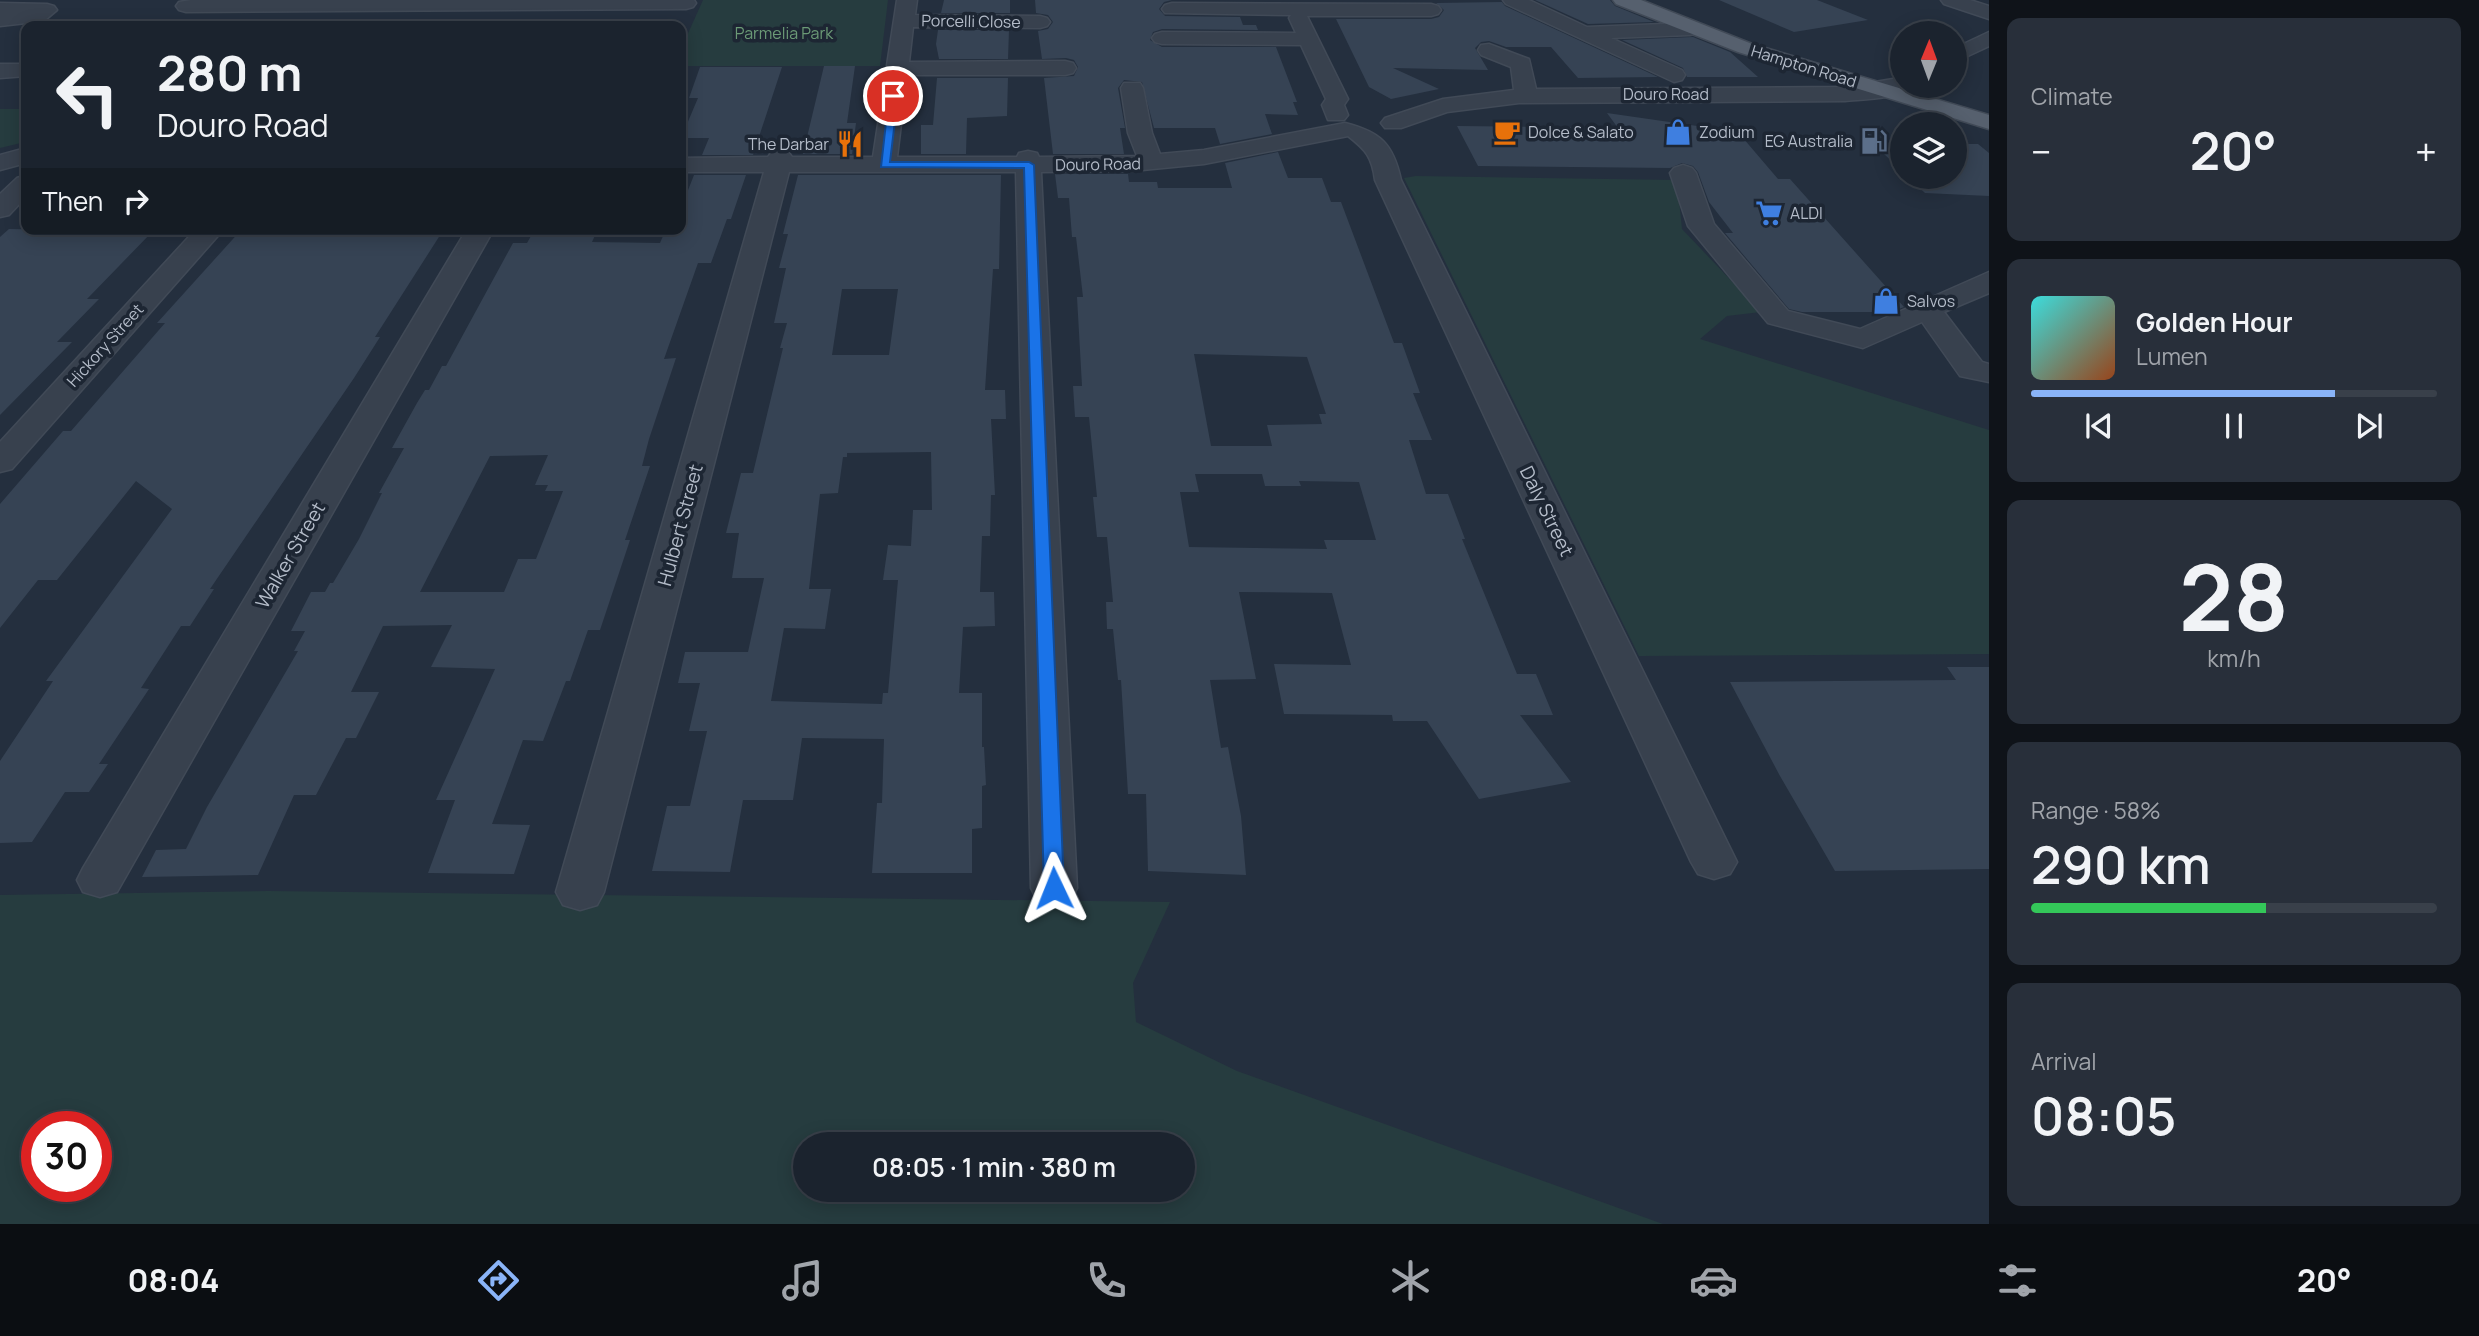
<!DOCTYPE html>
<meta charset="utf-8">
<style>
:root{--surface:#1b232e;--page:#282f3a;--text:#f1f3f6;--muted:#a0a4aa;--line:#39404a;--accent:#8ab4f8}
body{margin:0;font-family:Manrope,sans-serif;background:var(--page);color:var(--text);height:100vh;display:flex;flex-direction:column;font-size:26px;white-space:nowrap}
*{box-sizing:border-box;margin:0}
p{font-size:23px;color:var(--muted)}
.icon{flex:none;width:38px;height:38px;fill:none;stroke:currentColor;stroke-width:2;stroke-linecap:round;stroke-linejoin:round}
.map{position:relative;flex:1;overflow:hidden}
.drawer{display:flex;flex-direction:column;gap:18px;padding:18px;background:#0f1319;width:490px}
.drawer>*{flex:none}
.banner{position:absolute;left:21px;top:21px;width:665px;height:214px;border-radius:14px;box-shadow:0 4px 18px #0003,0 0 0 2px var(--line);background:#1b232e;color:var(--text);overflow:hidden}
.needle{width:46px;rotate:1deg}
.fabs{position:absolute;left:1890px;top:21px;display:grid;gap:14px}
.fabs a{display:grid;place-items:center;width:77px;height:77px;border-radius:50%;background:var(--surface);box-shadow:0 4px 18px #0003,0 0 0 2px var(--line);font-size:35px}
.speed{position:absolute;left:21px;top:1111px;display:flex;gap:14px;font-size:35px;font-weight:700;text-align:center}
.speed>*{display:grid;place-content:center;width:91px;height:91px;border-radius:50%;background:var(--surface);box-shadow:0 4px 18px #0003,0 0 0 2px var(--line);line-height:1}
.speed .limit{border:10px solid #d22;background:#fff;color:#111}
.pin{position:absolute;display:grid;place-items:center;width:60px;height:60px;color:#fff;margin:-30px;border:4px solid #fff;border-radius:50%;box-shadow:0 2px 7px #0007}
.me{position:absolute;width:77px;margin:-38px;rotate:358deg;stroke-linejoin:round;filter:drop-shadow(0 0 5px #0008)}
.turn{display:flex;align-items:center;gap:24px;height:147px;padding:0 21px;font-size:32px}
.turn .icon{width:91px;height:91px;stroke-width:2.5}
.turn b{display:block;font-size:49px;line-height:60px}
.then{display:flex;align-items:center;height:66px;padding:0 21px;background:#0003;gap:14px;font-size:26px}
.big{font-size:52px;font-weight:600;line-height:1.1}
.drawer .widget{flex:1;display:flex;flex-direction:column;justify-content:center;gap:10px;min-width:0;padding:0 24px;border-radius:14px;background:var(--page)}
.drawer .dial{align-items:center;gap:0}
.dial b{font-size:91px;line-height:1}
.song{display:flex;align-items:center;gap:21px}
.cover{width:84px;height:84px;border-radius:10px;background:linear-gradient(135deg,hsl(180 70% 55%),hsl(20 70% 35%))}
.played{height:7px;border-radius:4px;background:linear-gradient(90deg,var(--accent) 75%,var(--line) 75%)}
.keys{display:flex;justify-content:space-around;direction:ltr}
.heat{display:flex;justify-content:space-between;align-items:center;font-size:38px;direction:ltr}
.charge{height:10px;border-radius:5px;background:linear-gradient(90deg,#34c759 58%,var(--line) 0)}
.trip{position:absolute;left:793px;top:1132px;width:402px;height:70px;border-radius:35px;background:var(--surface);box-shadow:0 4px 18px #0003,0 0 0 2px var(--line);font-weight:600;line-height:70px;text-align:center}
.dock{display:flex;height:112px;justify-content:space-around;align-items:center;background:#0b0e12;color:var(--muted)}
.dock .icon{width:49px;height:49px}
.dock .active{color:var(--accent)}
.dock b{font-size:32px;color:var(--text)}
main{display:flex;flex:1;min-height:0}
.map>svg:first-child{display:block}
.green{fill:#263c3f;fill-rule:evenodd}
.building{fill:#364354;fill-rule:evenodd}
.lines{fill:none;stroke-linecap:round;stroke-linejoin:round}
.minor-casing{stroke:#414a57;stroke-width:3}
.major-casing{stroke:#414a57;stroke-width:3}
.minor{fill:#38414e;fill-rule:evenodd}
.major{fill:#56606e;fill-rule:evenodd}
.route{fill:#1a73e8;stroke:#114b97;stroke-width:2}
.labels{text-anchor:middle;stroke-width:7;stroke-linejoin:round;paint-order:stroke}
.far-street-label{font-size:16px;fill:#b4bcc9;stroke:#1d2633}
.far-park-label{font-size:16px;fill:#6b9a76;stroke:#1d2633}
.far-poi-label{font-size:16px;fill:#b4bcc9;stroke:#1d2633;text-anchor:start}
.street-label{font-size:19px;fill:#b4bcc9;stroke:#1d2633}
</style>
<main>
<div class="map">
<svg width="1989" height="1224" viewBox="0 0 1989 1224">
<rect width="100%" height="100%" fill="#242f3e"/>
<g class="green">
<polygon points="703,0 888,0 880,66 681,66 681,49"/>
<polygon points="0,109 26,109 26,138 21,143 0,148"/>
<polygon points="1416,176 1677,180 1682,229 1761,312 1727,316 1700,339 1989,430 1989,654 1639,656 1404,178"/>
<path d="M268 891 1170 902 1133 983 1136 1022 1237 1071 1663 1224H0V895ZM37 1127H96V1186H37ZM805 1144H1183V1190H805Z"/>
</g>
<g class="building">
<polygon points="944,0 1010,0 1010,13 941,13"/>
<polygon points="1035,0 1233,0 1172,0 1164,2 1159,9 1165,16 1240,17 1243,25 1256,25 1258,30 1162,29 1153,32 1150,40 1162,47 1276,47 1297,102 1293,102 1298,115 1265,114 1272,134 1220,144 1215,128 1154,128 1142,82 1124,80 1118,88 1125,128 1120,128 1124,154 1053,154 1044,78 1074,76 1078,67 1074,60 1066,58 1042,59 1038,31 1048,29 1053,22 1048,15 1036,13"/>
<polygon points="1535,0 1610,0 1615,6 1654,22 1588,24"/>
<polygon points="1719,0 1817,0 1868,20 1794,32"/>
<polygon points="1502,2 1505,6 1658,77 1578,78 1551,47 1506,47 1489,41 1481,42 1475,48 1488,70 1393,68 1439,89 1391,99 1369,87 1336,19 1431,19 1439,17 1444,10 1436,3"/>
<polygon points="938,30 1009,30 1008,59 939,59 936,44"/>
<polygon points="1693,37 1730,52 1758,77 1687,77 1683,68 1622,40"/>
<polygon points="824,66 855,66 847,123 856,123 852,154 803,154"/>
<polygon points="700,67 782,67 753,155 702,155 709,138 681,138 698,98 689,98"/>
<polygon points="937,78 1008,78 1007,116 967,118 966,154 921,154 921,125 933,125"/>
<polygon points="1607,113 1732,131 1743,138 1778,179 1790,179 1904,307 1891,312 1802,312 1789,309 1725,233 1733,233 1709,202 1698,172 1693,166 1682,163 1670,168 1478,166 1457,126 1618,128"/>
<polygon points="1864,132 1902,148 1902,171 1863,134"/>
<polygon points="1955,144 1978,144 1989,153 1989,196 1925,193 1908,177 1955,177"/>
<path d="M1278 152 1288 178H1322L1331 202H1341L1394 343H1402L1420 393H1413L1432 440H1409L1426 494H1448L1465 539H1462L1517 674H1536L1553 715H1520L1571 782 1479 799 1427 721H1393L1392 715 1284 714 1274 664 1351 665 1332 593 1239 592 1256 679 1210 680 1221 748 1228 747 1241 816 1246 875 1148 871 1146 794H1128L1121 680H1118L1113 629H1107L1106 602H1113L1107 537H1097L1093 497H1097L1089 417H1075L1073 386H1082L1077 297H1083L1076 237H1072L1069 198H1058L1055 174H1128L1129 182H1157L1158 188H1232L1225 163ZM1194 354 1307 357 1326 414H1319L1322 424 1267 425 1272 446H1211ZM1195 474H1262L1265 486H1301L1299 481 1359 482 1376 540H1324L1327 549 1189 547 1180 492H1199Z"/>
<path d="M694 175H746L731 219H727L711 263H698L664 359 676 358 649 439 642 466H650L625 540H630L600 630H588L570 681H566L543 741 523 740 492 824 530 825 514 874 428 873 455 800H436L495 669 431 667 452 625 383 626 351 692H379L356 738H346L316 795H294L258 875 142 877 156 850 186 849 207 807 298 651H294L305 631H291L311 592H325L330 583H333L359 539 382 493H379L404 448H392L417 403 425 390H429L442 366H446L513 243H527L535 229H598L592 242 660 243 666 229H681V208ZM548 455 535 485H548L545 491H563L536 559H518L504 592H420L490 456Z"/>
<path d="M798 175H1001L999 269H993L985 390H1005L1006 419H991L995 495H991L990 536H982L980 592H994L995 626 963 627 959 693H982V747H984L986 785 982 786V828L972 829V873H872L877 803H882L884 739 802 738 793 800H743L730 872 652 871 667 806H690L707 731H689L700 683H678L685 652H748L764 578H732L739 533H726L741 473H753L783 348H780L787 323H774L786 268H779L788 234H783ZM842 289H898L889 355H832ZM931 452 932 510H913L911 546 888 545 883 580H898L888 693H883L882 704 771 701 784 628 825 629 831 589H809L820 494 838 493 843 457H847V453Z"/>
<polygon points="9,229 152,232 87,299 99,299 57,342 72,342 0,415 0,237"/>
<polygon points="242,229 444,229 375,337 380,337 354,378 210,589 214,589 190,626 181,626 141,688 149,689 99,764 108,764 89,792 65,792 32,842 0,843 0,761 53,681 46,681 172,509 136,481 57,580 38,580 0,628 0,504 63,431 71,431 165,323 157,323"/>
<polygon points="1947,667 1989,667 1989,869 1835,871 1780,776 1730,682 1956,680"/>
</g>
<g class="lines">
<defs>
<g id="minor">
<polygon points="191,0 694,0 696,3 693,7 686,9 186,12 179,10 176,6 179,2"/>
<path d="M897 0H917L915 15 1040 16 1047 18 1050 22 1047 26 1040 28 913 27 909 62 1065 61 1073 63 1076 68 1073 73 1065 75H907L897 157H1017L1019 153 1028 151 1037 153 1039 157 1137 156 1128 133 1121 88 1124 83H1140L1143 88 1152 133 1160 154 1204 150 1345 123C1380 132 1393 143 1401 180L1737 862 1730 874 1714 879 1698 874 1691 862 1375 180C1372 157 1366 150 1348 136L1204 164 1132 171 1041 172 1077 888 1071 900 1054 906 1037 900 1031 888 1016 172H789L604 892 597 905 580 910 563 905 556 892 764 172H681V158L768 157 771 153 780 151 789 153 792 157H873Z"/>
<polygon points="1503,0 1529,0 1587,27 1690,23 1697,25 1700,29 1697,33 1690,35 1611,38 1682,70 1685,75 1682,80 1674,82 1506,4"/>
<polygon points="1941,0 1970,0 1989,6 1989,19 1944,4"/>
<polygon points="0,3 47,4 54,6 57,10 44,21 0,26"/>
<polygon points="1172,3 1431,4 1438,6 1441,10 1438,14 1431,16 1307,16 1348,99 1344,105 1348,115 1344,120 1328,120 1322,105 1326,99 1301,45 1162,44 1155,42 1152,38 1155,34 1162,32 1296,33 1289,18 1291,15 1165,13 1162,9 1165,5"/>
<polygon points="1989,32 1989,46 1955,62 1955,48"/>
<path d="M1489 44 1529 59 1536 89 1845 87 1899 78 1902 79V86H1910C1896 100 1864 99 1845 101L1519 103 1447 112 1401 128H1385L1381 123 1385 118 1443 99 1514 90 1511 67 1481 55 1478 50 1481 45Z"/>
<polygon points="0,64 26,64 26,76 0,78"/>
<polygon points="26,148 26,163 0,170 0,155"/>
<polygon points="1683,165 1692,168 1696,173 1714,224 1788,311 1860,329 1989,272 1989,293 1944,312 1982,362 1989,364 1989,382 1960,376 1922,322 1863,348 1768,323 1688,226 1670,173 1674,168"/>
<polygon points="26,175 26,197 9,215 0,217 0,194 17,178"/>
<polygon points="196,229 224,229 12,469 0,472 0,442"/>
<polygon points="467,229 494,229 117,892 100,897 83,892 77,880 83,868"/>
</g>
<polygon id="major" points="1613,0 1641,0 1752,44 1989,115 1989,129 1738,52 1616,4"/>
</defs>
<use href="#minor" class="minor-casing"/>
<use href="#major" class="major-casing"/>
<use href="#minor" class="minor"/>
<use href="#major" class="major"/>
</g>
<polygon class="route" points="893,93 898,96 890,162 1029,162 1034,165 1064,888 1061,893 1054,895 1047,893 1044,888 1024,168 881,167 889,96"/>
<defs>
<symbol id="cafe-bare" viewBox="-9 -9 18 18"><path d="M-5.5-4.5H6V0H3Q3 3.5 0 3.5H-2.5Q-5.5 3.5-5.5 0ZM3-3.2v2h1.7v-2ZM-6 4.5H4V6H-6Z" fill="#e8710a" stroke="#1d2633" stroke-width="2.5" paint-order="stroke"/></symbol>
<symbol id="shop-bare" viewBox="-9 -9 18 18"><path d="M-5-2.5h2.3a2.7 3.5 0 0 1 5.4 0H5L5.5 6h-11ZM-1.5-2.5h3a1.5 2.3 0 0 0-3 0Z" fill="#3f7fe0" stroke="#1d2633" stroke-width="2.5" paint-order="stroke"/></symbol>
<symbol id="fuel-bare" viewBox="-9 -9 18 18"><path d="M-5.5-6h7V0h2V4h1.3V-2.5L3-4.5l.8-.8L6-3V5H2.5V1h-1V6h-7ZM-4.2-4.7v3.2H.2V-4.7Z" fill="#5c6f8a" stroke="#1d2633" stroke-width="2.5" paint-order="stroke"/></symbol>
<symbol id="restaurant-bare" viewBox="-9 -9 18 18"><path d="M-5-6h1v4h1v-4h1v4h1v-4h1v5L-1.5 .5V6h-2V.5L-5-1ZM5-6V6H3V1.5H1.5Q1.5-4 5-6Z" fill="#e8710a" stroke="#1d2633" stroke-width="2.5" paint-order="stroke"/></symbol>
<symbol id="supermarket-bare" viewBox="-9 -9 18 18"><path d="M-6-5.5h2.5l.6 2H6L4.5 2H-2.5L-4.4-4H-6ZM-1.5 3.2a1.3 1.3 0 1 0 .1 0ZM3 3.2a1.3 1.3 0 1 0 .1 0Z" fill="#3f7fe0" stroke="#1d2633" stroke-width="2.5" paint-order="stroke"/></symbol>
</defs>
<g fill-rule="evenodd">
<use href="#cafe-bare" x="1488" y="113" width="38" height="38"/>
<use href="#shop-bare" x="1659" y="113" width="38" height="38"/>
<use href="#fuel-bare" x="1855" y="122" width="38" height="38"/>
<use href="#restaurant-bare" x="831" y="125" width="38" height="38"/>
<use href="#supermarket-bare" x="1750" y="194" width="38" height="38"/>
<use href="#shop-bare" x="1867" y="282" width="38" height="38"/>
</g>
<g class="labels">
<g class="far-street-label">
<text transform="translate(971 21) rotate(1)" y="6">Porcelli Close</text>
<text transform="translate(1804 66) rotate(17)" y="6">Hampton Road</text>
<text x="1666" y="100">Douro Road</text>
<text transform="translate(1098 164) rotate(-1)" y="6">Douro Road</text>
<text transform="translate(105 345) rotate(-48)" y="6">Hickory Street</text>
</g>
<g class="far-park-label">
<text x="784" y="39">Parmelia Park</text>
</g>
<g class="far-poi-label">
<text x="1528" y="138">Dolce &amp; Salato</text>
<text x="1699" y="138">Zodium</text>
<text x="1853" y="147" text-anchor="end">EG Australia</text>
<text x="829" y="150" text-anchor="end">The Darbar</text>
<text x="1790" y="219">ALDI</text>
<text x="1907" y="307">Salvos</text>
</g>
<g class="street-label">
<text transform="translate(1547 511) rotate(64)" y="7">Daly Street</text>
<text transform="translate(680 525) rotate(-75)" y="7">Hulbert Street</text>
<text transform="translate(290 555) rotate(-60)" y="7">Walker Street</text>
</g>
</g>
</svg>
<div class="fabs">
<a><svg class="needle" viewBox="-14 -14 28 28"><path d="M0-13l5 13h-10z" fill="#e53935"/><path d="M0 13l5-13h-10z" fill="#a0a4aa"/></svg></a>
<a><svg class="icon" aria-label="layers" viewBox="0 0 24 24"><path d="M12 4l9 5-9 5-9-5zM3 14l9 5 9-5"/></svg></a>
</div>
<div class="speed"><div class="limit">30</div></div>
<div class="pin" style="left:893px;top:96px;background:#d93025"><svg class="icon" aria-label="arrive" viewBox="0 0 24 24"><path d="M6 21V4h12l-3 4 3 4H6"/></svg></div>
<svg class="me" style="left:1054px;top:888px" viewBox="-20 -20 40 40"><path d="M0-17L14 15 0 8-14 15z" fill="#1a73e8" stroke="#fff" stroke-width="4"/></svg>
<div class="trip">08:05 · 1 min · 380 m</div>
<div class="banner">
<div class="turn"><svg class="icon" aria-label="left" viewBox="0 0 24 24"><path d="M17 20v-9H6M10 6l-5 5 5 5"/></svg><div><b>280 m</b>Douro Road</div></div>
<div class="then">Then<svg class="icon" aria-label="right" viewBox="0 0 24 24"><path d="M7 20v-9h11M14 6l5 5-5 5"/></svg></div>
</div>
</div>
<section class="drawer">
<div class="widget"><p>Climate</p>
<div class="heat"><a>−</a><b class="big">20°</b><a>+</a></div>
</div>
<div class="widget">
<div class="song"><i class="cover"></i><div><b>Golden Hour</b><p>Lumen</p></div></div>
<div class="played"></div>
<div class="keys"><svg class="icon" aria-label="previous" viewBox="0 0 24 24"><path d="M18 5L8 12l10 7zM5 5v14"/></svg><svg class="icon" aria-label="pause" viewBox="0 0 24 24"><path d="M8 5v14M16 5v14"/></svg><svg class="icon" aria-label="next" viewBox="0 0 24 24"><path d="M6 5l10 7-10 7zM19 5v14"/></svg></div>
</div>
<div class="widget dial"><b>28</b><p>km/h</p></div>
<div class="widget"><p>Range · 58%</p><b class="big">290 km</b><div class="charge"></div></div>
<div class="widget"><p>Arrival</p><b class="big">08:05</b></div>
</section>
</main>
<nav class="dock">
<b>08:04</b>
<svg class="icon active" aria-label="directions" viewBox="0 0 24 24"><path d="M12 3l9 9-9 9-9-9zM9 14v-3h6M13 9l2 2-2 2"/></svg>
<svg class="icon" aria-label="music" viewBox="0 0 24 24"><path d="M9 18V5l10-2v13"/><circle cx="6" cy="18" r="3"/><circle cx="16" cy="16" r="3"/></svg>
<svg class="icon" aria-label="phone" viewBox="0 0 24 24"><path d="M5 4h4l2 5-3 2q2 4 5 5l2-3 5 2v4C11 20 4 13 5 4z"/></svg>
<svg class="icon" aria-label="climate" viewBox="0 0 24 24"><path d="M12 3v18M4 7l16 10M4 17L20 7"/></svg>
<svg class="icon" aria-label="car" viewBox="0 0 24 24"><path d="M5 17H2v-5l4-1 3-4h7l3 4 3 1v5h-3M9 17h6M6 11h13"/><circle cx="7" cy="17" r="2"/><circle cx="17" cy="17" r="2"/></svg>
<svg class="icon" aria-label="filters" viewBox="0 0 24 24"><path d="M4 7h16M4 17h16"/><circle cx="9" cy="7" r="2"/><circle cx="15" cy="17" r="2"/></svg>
<b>20°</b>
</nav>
